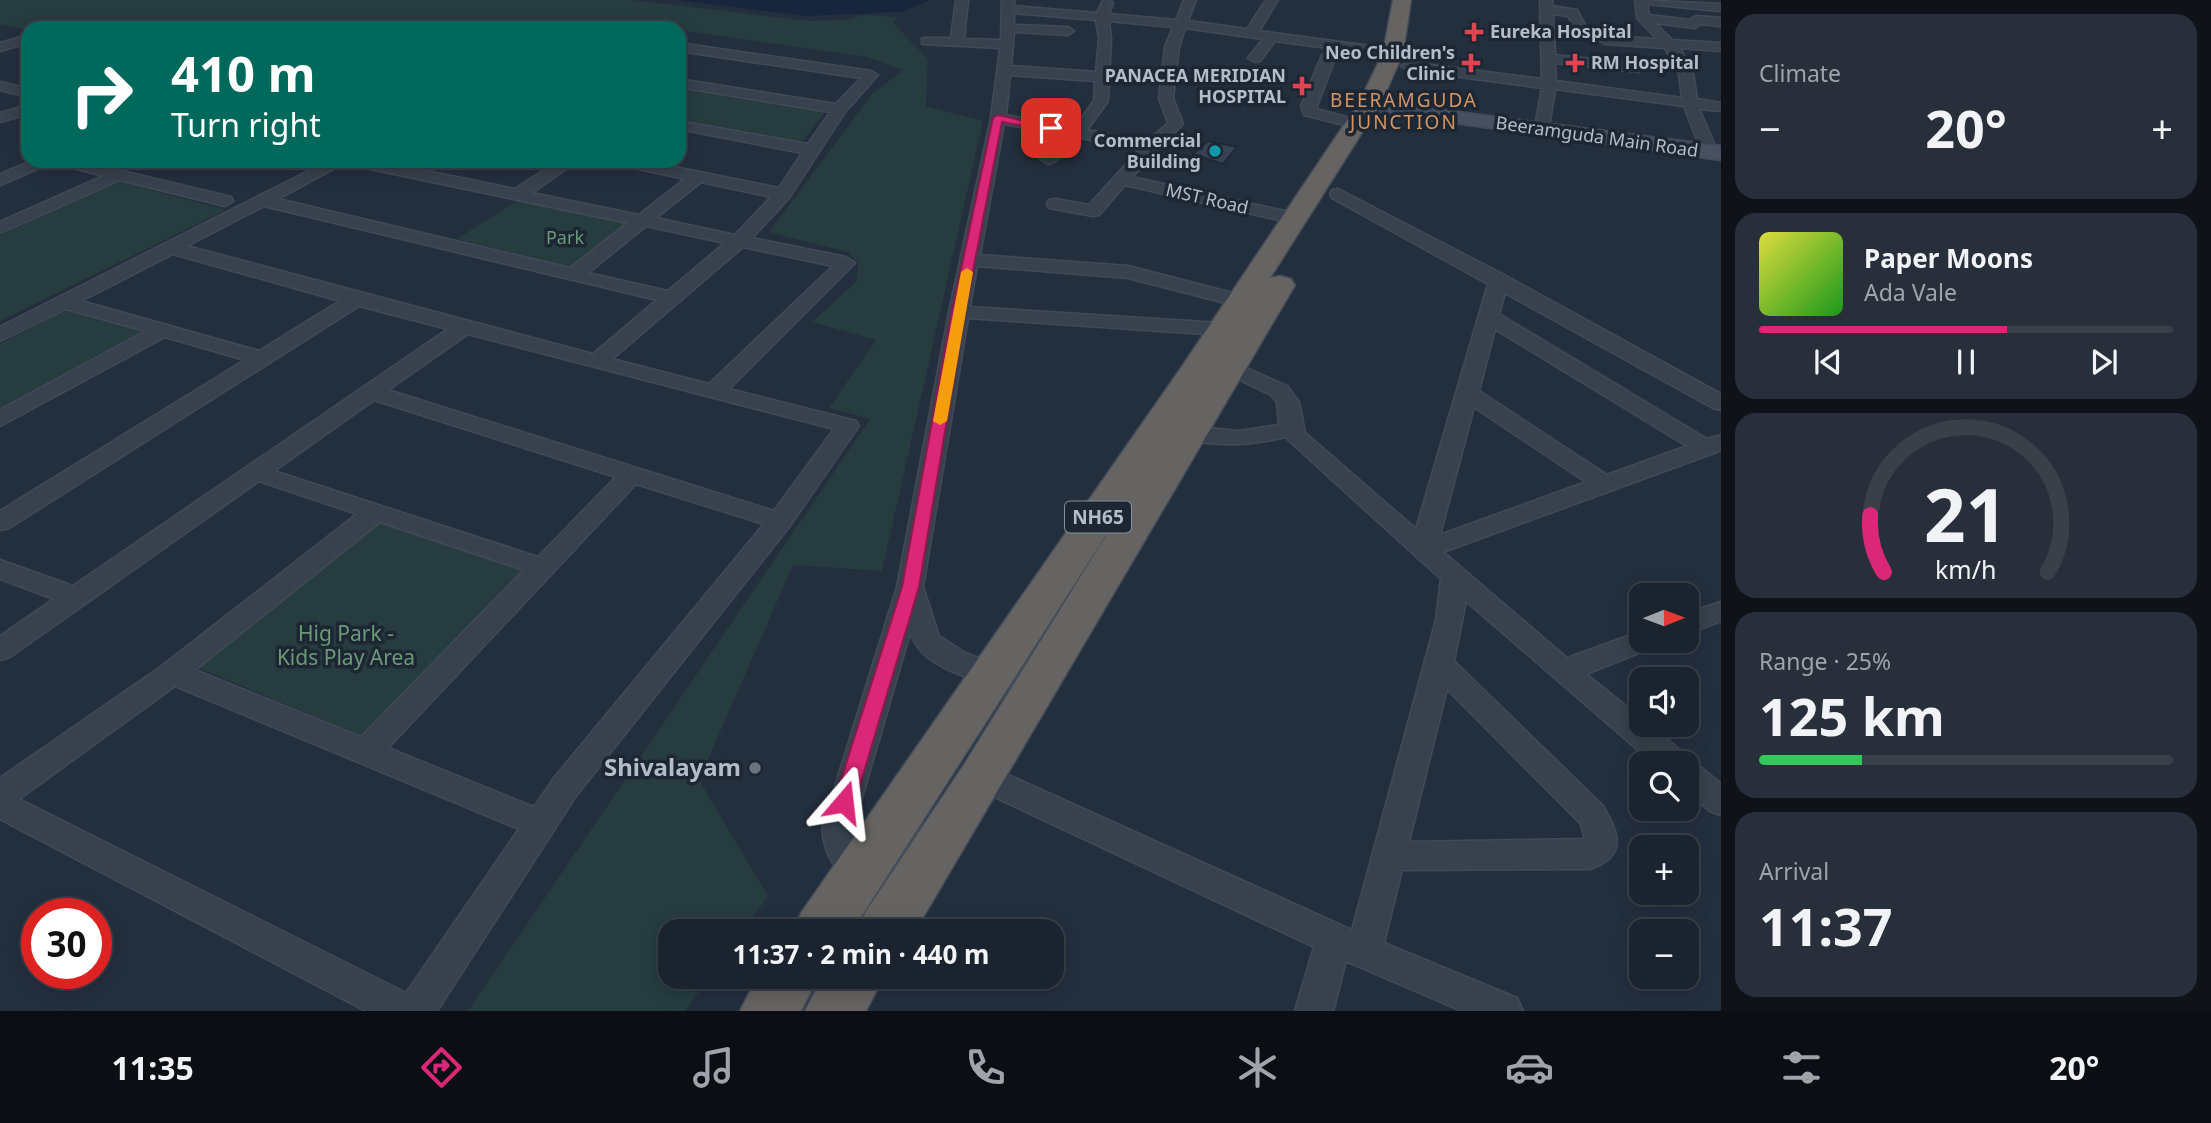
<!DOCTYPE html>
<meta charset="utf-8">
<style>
:root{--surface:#1b232e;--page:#282f3a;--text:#f1f3f6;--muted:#a0a4aa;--line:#39404a;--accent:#db2777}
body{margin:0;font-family:"Noto Sans",sans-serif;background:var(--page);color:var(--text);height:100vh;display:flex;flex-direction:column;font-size:26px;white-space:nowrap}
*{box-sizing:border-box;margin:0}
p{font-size:23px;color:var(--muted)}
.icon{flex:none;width:38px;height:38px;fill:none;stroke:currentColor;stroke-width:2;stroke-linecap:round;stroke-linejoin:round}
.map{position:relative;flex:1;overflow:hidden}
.drawer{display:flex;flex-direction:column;gap:14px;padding:14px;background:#0f1319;width:490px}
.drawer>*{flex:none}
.top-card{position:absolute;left:21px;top:21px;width:665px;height:147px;border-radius:21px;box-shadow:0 4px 18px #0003,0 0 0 2px var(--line);background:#00695c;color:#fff;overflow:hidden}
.needle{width:46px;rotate:89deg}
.buttons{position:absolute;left:1629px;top:583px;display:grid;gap:14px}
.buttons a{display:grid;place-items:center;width:70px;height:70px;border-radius:14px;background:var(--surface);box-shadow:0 4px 18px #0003,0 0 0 2px var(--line);font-size:35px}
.speed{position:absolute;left:21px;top:898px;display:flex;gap:14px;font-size:35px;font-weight:700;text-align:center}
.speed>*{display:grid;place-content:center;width:91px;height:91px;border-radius:50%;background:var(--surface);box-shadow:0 4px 18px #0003,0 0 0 2px var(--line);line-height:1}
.speed .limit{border:10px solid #d22;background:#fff;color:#111}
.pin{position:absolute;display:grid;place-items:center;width:60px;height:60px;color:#fff;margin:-30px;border-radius:14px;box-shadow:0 4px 10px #0006}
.me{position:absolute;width:77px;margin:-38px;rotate:17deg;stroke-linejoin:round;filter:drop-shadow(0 0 5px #0008)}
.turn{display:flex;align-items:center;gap:24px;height:147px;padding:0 35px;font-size:32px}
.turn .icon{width:91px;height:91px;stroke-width:2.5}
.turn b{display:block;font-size:49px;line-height:60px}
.big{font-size:52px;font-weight:700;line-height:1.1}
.drawer .widget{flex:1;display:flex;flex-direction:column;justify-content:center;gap:10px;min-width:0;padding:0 24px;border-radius:21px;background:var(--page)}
.drawer .dial{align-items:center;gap:0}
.dial svg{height:182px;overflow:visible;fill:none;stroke:var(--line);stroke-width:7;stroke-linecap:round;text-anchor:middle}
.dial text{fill:var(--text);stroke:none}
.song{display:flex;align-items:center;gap:21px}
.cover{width:84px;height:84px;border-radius:10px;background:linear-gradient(135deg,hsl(60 70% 55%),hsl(120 70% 35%))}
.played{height:7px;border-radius:4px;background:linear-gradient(90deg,var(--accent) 60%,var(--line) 60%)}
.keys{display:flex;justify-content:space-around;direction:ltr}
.heat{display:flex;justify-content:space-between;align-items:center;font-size:38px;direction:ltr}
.charge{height:10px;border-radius:5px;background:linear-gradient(90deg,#34c759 25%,var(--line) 0)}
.trip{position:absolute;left:658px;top:919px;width:406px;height:70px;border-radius:21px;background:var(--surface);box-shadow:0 4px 18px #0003,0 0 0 2px var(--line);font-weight:700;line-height:70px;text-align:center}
.dock{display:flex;height:112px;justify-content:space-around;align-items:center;background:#0b0e12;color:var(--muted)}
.dock .icon{width:49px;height:49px}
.dock .on{color:var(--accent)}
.dock b{font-size:32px;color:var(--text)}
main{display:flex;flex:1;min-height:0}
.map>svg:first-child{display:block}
.green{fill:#263c3f}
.water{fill:#17263c}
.building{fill:#364354;stroke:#1f2835;stroke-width:2}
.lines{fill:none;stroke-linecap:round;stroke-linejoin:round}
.minor-casing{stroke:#414a57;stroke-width:3}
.secondary-casing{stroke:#414a57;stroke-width:3}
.trunk-casing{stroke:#434c59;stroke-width:3}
.minor{fill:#38414e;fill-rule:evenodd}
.secondary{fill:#465061;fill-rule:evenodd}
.trunk{fill:#656462;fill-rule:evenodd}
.route{fill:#db2777;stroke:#8e194d;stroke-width:2}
.slow{fill:#f59e0b}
.health-dot{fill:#e0444e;stroke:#1d2633;stroke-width:2.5}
.culture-dot{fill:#0f9aa8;stroke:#1d2633;stroke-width:2.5}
.worship-dot{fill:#6b7280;stroke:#1d2633;stroke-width:2.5}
.labels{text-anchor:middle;stroke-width:7;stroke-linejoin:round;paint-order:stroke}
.far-poi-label{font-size:18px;font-weight:bold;fill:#b4bcc9;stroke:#1d2633;text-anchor:end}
.far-street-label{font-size:18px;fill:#b4bcc9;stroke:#1d2633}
.far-park-label{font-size:18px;fill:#6b9a76;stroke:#1d2633}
.far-neighbourhood-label{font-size:19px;letter-spacing:2px;fill:#d59563;stroke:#1d2633}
.shield{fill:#1d2633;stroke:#878f9c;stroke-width:2}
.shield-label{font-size:19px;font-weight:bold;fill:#b4bcc9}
.park-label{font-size:21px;fill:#6b9a76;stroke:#1d2633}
.near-poi-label{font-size:24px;font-weight:bold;fill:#b4bcc9;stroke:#1d2633;text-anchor:end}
</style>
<main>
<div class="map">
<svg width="1721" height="1011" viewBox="0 0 1721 1011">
<rect width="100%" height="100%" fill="#242f3e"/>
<g class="green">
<polygon points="0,0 632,0 809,21 845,20 862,15 897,17 893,23 928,59 926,106 983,121 882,571 793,565 699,780 768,896 743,931 670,931 670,976 710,977 685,1011 468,1011 870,419 829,408 876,340 812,322 857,281 858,262 847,252 769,232 872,94 904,70 867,57 603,19 539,26 545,28 28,30 0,24"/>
<polygon points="679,86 827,110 801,143 679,119"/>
<polygon points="119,181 226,210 0,321 0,235"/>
<polygon points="518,200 628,223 572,268 457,239"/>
<polygon points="66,310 144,331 0,410 0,344"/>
<polygon points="378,521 524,571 365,737 196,667"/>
</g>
<polygon class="water" points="677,0 931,0 901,12 807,16"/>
<polygon class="building" points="1208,141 1237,147 1223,164 1193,154"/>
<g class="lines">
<defs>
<g id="minor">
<path d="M956 0H968L964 39 1001 40 1002 0H1014V6L1097 13 1103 0H1109L1113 3 1109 14 1176 20 1184 0H1196L1188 21 1247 29 1266 0H1278L1259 31 1393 49 1400 53 1393 57 1361 52 1360 57 1335 58 1316 109 1361 121 1363 124 1356 128 1304 115 1301 106 1322 55 1335 49 1275 41 1260 61 1255 62 1248 58 1263 39 1185 28 1179 47 1173 98 1183 124 1132 177 1298 214 1301 218 1292 223 1125 185 1099 215 1093 216 1049 208 1047 204 1049 200 1055 199 1089 205 1139 150 1081 138 1054 162 1048 164 1040 159 1066 136 1004 124 980 255 1128 266 1248 297 1251 301 1241 307 1128 278 977 266 970 307 1220 323 1227 325 1230 329 1227 333 1220 335 968 318 923 587 939 636 965 653 1004 667 1008 675 1004 683C985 688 942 669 926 656 919 650 914 642 910 633L857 815 856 841 873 861 878 871 873 881C843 892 820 852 823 825L897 587 949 312 991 118 1000 48 922 44V38H951ZM1014 13 1096 20 1099 39 1096 72 1011 66 1014 32 1068 35 1074 31 1068 27 1014 25ZM1109 21 1173 27 1165 47 1159 98 1168 123 1147 142 1087 130 1108 101 1111 39ZM1010 75 1095 81 1094 101 1074 128 1006 115Z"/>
<polygon points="1540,0 1552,0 1552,6 1577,10 1585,25 1583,28 1575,28 1568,16 1553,14 1555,55 1638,64 1645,68 1638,72 1555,63 1556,81 1682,98 1679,73 1665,48 1605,44 1599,40 1605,36 1657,39 1637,18 1635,0 1721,4 1720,11 1647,4 1649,15 1690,20 1696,16 1721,18 1721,26 1701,24 1695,28 1655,23 1672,40 1721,43 1721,51 1680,48 1693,73 1697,99 1721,103 1721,111 1699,109 1714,143 1711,146 1706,148 1698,143 1684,106 1555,89 1550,121 1543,125 1536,121 1542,88 1408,70 1401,66 1408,62 1542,79"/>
<polygon points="28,35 28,43 0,51 0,43"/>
<path d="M679 43 871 71 878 75 845 112 789 198 752 238 846 257 855 263 729 389 856 421 859 426 789 527 576 796 437 1011H366L0 819V778L162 666 357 514 259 481 10 657 0 660V636L54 599 0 579V560L73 586 448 329 359 306 9 528 0 530V511L245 360 165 337 0 426V410L146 331 66 309 0 341V327L328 161H348L278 199 570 268 628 223 356 166 348 161H379L515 189 558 161H577L532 193 639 215 685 179 616 164 614 161H645L779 188 802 153 679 129V121L808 144 830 112 679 87V79L836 104 861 78 679 51ZM701 182 771 197 735 235 656 218ZM264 206 657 300 593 354 187 246ZM646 226 725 243 668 291 588 273ZM743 247 833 266 709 384 612 359ZM173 254 340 301 259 351 81 301ZM468 334 834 429 774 511 388 390ZM374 400 616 477 538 557 274 471ZM636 484 764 524 554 778 534 807 388 748ZM380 522 524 570 361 737 195 670ZM175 686 519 829 406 993 19 799Z"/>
<polygon points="0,82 28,89 28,97 0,90"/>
<polygon points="28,105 28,114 0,122 0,113"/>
<polygon points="32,161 80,161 231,197 233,201 225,206 120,180 0,233 0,222 103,176 53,162 0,185 0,174"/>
<path d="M1338 189 1506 276 1721 394V410L1713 408 1505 293 1499 314 1707 439 1721 435V450L1714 453 1443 552 1567 658 1642 631V640H1658L1654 647 1586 674 1642 719V724H1648L1685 754 1689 762 1698 765 1721 784V815L1710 811 1687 792V763H1653L1466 601 1454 661 1603 806C1619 833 1628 856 1590 869L1402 870 1384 943 1517 998 1523 1011H1462L1346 961 1333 1011H1295L1314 947 971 786 966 777 971 768 982 764 993 768 1352 930 1436 620 1441 579 1285 437C1250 446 1216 447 1181 438L1178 433 1181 428 1189 426 1239 431 1279 425 1277 402 1271 395 1221 371 1217 367 1221 363H1235L1287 386 1299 402 1305 433 1416 529 1488 284 1332 198 1330 194 1332 190ZM1495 329 1687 446 1607 475 1479 391ZM1474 407 1586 482 1440 535ZM1447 689 1581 824 1585 839 1409 842Z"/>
<polygon points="1721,602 1721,621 1687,634 1687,613"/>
</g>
<polygon id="secondary" points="1389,103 1721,146 1721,160 1382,113 1379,109 1382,105"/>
<g id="trunk">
<polygon points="1393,0 1411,0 1403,53 1382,101 1270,278 1280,276 1291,279 1295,285 915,931 857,931 865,913 965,763 1122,510 852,931 793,931 801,913 1183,365 1360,101 1383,53"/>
<polygon points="758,976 819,976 801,1011 740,1011"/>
<polygon points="823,976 884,976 866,1011 805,1011"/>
</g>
</defs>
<use href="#minor" class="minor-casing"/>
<use href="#secondary" class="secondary-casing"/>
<use href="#trunk" class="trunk-casing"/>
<use href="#minor" class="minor"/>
<use href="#secondary" class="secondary"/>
<use href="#trunk" class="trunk"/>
</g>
<polygon class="route" points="998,115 1056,128 1051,131 1002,122 965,312 919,587 855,802 852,808 844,811 837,808 834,802 902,587 952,312 993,118"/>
<polygon class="slow" points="967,268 973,272 947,421 940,425 933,421 961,272"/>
<g class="health-dot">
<path d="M1470.5 21.5h7v7h7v7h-7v7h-7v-7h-7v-7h7z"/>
<path d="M1467.5 52.5h7v7h7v7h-7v7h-7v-7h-7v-7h7z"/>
<path d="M1571.5 52.5h7v7h7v7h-7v7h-7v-7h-7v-7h7z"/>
<path d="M1298.5 75.5h7v7h7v7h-7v7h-7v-7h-7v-7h7z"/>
</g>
<circle class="culture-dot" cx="1215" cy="151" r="7"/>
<circle class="worship-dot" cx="755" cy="768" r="7"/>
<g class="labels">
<g class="far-poi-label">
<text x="1490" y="38" text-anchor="start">Eureka Hospital</text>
<text x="1455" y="59">Neo Children's<tspan x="1455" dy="21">Clinic</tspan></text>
<text x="1591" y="69" text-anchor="start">RM Hospital</text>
<text x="1286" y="82">PANACEA MERIDIAN<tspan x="1286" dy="21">HOSPITAL</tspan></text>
<text x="1201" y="147">Commercial<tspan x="1201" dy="21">Building</tspan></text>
</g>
<g class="far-street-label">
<text transform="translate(1597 137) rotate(8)" y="6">Beeramguda Main Road</text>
<text transform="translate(1207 199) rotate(13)" y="6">MST Road</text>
</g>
<g class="far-park-label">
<text x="565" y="244">Park</text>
</g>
<g class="far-neighbourhood-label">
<text x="1404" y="107">BEERAMGUDA<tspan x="1404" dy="22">JUNCTION</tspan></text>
</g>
<rect class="shield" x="1065" y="501.5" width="66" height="31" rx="5"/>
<g class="shield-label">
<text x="1098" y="524">NH65</text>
</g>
<g class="park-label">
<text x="346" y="641">Hig Park -<tspan x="346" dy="24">Kids Play Area</tspan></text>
</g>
<g class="near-poi-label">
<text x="741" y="776">Shivalayam</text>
</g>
</g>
</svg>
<div class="buttons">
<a><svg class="needle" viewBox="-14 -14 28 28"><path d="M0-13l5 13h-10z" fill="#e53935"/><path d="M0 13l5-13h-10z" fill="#a0a4aa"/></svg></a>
<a><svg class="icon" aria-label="sound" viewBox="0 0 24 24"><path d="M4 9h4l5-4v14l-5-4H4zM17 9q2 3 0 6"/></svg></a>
<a><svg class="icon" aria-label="search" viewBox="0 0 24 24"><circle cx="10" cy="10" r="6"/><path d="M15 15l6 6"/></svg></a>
<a>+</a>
<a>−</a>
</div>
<div class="speed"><div class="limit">30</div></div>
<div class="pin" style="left:1051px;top:128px;background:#d93025"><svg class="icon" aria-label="arrive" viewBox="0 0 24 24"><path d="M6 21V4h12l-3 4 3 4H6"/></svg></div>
<svg class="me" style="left:844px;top:802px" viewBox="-20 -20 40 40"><path d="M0-17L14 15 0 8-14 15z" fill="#db2777" stroke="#fff" stroke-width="4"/></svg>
<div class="trip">11:37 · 2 min · 440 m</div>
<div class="top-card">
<div class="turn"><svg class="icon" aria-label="right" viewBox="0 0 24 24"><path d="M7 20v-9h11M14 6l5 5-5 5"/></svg><div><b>410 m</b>Turn right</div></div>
</div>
</div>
<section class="drawer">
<div class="widget"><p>Climate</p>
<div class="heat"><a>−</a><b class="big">20°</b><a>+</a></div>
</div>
<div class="widget">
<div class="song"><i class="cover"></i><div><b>Paper Moons</b><p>Ada Vale</p></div></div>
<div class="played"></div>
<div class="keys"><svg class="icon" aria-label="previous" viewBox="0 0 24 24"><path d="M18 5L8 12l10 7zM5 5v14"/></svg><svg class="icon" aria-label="pause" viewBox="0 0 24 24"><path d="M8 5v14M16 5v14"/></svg><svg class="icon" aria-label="next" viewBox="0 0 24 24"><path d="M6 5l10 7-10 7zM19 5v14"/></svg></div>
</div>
<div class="widget dial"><svg viewBox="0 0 100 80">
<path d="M14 69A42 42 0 1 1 86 69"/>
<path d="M14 69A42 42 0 0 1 8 44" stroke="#db2777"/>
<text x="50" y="56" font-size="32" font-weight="700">21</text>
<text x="50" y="72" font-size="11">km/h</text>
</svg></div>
<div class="widget"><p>Range · 25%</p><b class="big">125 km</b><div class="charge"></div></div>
<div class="widget"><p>Arrival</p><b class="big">11:37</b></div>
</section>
</main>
<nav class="dock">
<b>11:35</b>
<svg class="icon on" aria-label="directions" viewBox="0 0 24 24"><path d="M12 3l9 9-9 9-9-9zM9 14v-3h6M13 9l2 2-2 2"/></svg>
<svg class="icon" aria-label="music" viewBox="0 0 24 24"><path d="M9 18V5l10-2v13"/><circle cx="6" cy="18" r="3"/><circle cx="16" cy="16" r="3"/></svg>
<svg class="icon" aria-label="phone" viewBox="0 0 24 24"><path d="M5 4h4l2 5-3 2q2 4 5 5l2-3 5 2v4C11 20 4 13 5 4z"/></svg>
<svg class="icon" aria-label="climate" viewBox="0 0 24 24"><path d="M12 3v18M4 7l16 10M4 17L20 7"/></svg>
<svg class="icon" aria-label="car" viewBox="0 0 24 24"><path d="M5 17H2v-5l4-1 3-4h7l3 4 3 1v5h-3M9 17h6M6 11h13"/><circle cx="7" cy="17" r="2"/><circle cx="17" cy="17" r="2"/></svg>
<svg class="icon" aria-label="filters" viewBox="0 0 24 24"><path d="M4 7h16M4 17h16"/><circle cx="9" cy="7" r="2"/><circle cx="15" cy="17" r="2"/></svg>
<b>20°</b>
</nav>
